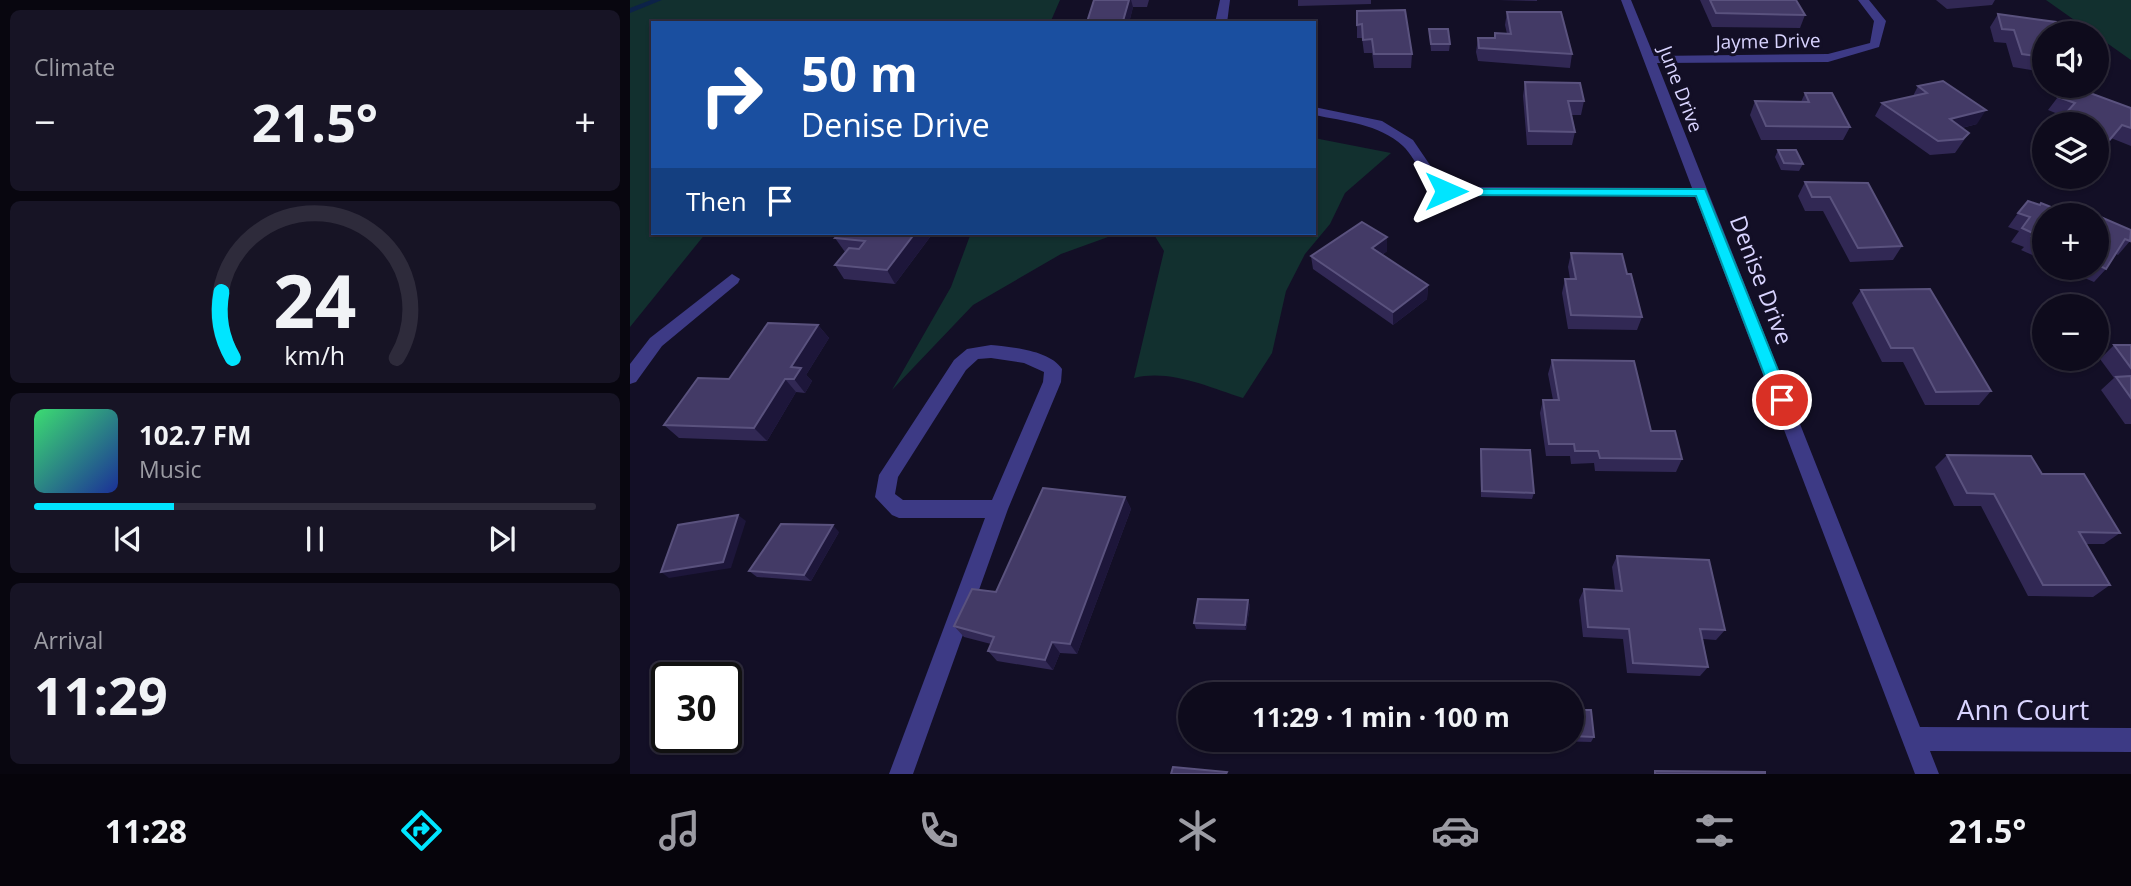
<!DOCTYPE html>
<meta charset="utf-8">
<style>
:root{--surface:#0e0b1c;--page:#171425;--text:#f1f3f6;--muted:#9b9ba3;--line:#2e2b3b;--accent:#00e5ff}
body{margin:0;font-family:"Open Sans",sans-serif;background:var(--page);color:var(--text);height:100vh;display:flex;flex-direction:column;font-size:26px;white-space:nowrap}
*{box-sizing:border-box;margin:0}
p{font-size:23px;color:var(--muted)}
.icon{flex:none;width:38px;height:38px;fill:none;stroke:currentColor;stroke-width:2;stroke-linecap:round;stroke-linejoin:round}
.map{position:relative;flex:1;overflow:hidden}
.details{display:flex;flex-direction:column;gap:10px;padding:10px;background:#08060f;width:630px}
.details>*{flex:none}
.banner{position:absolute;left:21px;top:21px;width:665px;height:214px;border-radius:0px;box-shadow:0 2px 5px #0004,0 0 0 2px var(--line);background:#1a4fa0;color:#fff;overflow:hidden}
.fabs{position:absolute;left:1402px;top:21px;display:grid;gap:14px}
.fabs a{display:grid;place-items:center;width:77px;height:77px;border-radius:50%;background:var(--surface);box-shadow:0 2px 5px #0004,0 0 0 2px var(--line);font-size:35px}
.speed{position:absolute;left:21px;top:662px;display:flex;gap:14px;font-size:35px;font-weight:700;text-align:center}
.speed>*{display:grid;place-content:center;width:91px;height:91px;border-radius:50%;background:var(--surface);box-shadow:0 2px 5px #0004,0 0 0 2px var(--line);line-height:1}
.speed .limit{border:4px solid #111;border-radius:10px;background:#fff;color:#111}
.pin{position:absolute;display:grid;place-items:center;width:60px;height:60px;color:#fff;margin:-30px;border:4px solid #fff;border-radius:50%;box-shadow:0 2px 7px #0007}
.me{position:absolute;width:77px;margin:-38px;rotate:90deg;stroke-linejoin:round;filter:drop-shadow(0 0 5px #0008)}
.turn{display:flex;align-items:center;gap:24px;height:147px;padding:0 35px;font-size:32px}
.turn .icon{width:91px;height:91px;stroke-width:2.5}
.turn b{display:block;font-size:49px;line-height:60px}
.then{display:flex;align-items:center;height:66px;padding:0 35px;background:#0003;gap:14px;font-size:26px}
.big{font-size:52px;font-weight:700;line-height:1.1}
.details .widget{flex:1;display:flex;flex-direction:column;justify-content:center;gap:10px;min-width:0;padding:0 24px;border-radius:10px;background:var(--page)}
.details .dial{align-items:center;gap:0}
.dial svg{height:182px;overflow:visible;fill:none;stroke:var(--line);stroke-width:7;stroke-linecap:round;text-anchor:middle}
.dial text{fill:var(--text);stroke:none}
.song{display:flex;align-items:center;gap:21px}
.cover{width:84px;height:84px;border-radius:10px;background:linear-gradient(135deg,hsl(140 70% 55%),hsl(230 70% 35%))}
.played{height:7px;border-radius:4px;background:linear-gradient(90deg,var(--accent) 25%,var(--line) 25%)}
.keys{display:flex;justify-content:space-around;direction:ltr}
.heat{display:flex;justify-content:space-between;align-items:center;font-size:38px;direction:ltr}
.trip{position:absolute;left:548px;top:682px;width:406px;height:70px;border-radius:35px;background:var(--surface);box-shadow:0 2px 5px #0004,0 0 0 2px var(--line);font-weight:700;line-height:70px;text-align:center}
.dock{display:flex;height:112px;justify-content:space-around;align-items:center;background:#06040b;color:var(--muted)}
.dock .icon{width:49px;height:49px}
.dock .current{color:var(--accent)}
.dock b{font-size:32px;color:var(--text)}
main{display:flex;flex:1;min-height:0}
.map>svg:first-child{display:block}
.green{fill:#12302f}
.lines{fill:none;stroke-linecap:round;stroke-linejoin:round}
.stream{fill:#0c2248;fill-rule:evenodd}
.minor{fill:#3d3a85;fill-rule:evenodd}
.wall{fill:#312854}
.shaded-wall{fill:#1d163a}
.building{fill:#433a66;stroke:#5a527e;stroke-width:2}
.route{fill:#00e5ff;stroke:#0095a6;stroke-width:2}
.labels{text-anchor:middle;stroke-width:6;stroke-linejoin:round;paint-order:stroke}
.far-street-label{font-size:19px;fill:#d9d4ff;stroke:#130f26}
.street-label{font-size:23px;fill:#d9d4ff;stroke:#130f26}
.near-street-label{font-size:28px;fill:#d9d4ff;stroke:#130f26}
</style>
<main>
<section class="details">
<div class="widget"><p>Climate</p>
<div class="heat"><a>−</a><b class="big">21.5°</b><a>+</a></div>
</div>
<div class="widget dial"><svg viewBox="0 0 100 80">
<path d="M14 69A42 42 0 1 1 86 69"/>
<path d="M14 69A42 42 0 0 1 9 40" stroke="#00e5ff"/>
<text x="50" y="56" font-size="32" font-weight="700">24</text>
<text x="50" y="72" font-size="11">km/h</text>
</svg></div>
<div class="widget">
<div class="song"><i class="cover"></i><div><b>102.7 FM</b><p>Music</p></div></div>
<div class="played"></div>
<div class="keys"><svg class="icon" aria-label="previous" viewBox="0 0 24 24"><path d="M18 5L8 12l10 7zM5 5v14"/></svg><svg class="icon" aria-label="pause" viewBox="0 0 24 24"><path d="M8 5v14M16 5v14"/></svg><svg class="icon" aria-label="next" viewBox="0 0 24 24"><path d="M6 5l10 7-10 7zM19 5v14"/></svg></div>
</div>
<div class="widget"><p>Arrival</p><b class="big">11:29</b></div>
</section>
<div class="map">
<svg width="1501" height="774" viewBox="0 0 1501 774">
<rect width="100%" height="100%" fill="#130f26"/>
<g class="green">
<polygon points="0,0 430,0 420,23 23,23 23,233 76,233 0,327"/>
<polygon points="1416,0 1501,0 1501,60"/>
<path d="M684 138 761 153 715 193 700 224 675 254 656 291 642 353 613 398C578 387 540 369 504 378L534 251 523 233H684Z"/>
<polygon points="341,233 489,233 431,254 343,305 262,390 321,287"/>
</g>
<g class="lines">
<polygon class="stream" points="21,0 32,0 0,13 0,8"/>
<g class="minor">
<polygon points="590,0 600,0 597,23 585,23"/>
<path d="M991 0H1001L1024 56 1198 54 1240 43 1244 21 1228 0H1239L1256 21 1249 47 1198 62 1027 63 1290 727 1501 728V752L1300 751 1309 774H1285L1065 196 816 195C795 189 788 160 773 146 749 124 714 121 684 115V107L752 121 783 140 802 168 820 187 1062 188Z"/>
<polygon points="102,274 110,279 108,283 32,346 6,382 0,384 0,364 20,338"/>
<path d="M361 345C381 347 420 350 432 369L431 382 378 509 283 774H259L355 518H269L262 515 245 497 249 475 324 360 337 349ZM361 358 394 363 414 372 413 382 362 500H273L265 494 268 477 336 370 348 359Z"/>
</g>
</g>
<g class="wall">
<polygon points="464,0 519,0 517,7 503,7 499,23 457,23"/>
<polygon points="668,0 741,0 741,4 668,6"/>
<polygon points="869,0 907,0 907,1"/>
<polygon points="1070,0 1166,0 1175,15 1170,28 1082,27"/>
<polygon points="1306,0 1365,0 1362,5 1317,9"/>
<polygon points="727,11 782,54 781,68 744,68 742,53 734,53 732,38 727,38"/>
<polygon points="877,12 942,54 940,68 848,61 846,52 848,38 864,38 865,33 877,34 875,25"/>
<polygon points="1368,14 1414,33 1414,72 1383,67 1376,43 1364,42 1360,27"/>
<polygon points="799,29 820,44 819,51 801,51"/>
<polygon points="895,82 954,101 951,115 942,115 945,132 942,145 897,145 893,96"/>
<polygon points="1288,86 1347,124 1332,128 1339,133 1325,153 1300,155 1245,116 1252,103 1283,96"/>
<polygon points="1175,93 1220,127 1213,140 1131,140 1120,115 1125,101 1171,102"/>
<polygon points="1428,97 1501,108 1501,146 1481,138 1466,156 1466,124 1426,124 1433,116 1418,110"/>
<polygon points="1148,150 1173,164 1169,171 1151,170 1145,157"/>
<polygon points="1175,182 1238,183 1272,246 1263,260 1220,262 1193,211 1175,211 1168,196"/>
<polygon points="1410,205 1414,215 1414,260 1391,250 1394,247 1381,242 1389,231 1378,227 1388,213"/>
<polygon points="1466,215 1500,241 1488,255 1486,254 1476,269 1464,282 1431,268 1466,268"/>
<polygon points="303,233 265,284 214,279 205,265 215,252 205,238"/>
<polygon points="757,237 757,251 752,255 798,285 797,299 763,325 683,269 681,256"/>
<polygon points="941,253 997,274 1012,317 1007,330 938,329 932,293 935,279 940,279 938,267"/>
<polygon points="1231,290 1361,391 1349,405 1295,405 1273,362 1252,362 1222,303"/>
<polygon points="188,325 199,338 176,375 182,381 175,393 166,392 137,441 49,438 34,425 99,379"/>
<polygon points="1484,345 1501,345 1501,424 1495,424 1471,390 1484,378 1470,359"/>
<polygon points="922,360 1021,431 1052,459 1046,472 965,471 964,463 941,464 940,456 916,456 910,413 913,400 923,400 918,374"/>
<polygon points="851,449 904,493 902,499 851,497 850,455"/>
<polygon points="1317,455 1412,474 1490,533 1474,544 1456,544 1480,585 1463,597 1398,596 1351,506 1324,506 1305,467"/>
<polygon points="495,497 501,509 447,654 430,653 423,670 367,661 358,651 361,644 334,637 324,626 366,592"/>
<polygon points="209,532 181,581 127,577 119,571"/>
<polygon points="987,556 1095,630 1086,640 1073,639 1078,667 1070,676 997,673 993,639 953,637 949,600 954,589 985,590 982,567"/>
<polygon points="618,600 620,606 616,630 566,629 564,623"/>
<polygon points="942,710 964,737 961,742 925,741 942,740"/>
</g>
<g class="shaded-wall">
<polygon points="499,0 501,0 503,7 499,23 494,23 493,21"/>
<polygon points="1356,110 1347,124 1311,133 1320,119"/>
<polygon points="285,233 303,233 265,284 257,270"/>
<polygon points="757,237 757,251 742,262 742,248"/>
<polygon points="798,285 797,299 763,325 763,312"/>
<polygon points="188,325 199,338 176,375 182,381 175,393 164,379 161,367"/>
<polygon points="155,379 166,392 137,441 124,428"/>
<polygon points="495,497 501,509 447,654 440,644"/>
<polygon points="108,515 116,521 101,568 39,578 31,572"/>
<polygon points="203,525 209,532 181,581 174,575"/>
<polygon points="618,600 620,606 616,630 615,625"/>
<polygon points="422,642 430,653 423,670 415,660"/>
</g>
<g class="building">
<polygon points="464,0 499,0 493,21 457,22"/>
<polygon points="1080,0 1166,0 1175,15 1086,13"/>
<polygon points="775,10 782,54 744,54 742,39 733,40 732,24 727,25 727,11"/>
<polygon points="877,12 931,12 942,54 849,48 848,38 865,38 865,33 881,34"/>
<polygon points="1368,14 1426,22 1429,33 1414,33 1414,57 1392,54 1384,30 1372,29"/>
<polygon points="799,29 818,29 820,44 801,44"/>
<polygon points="1313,81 1356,110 1320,119 1339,133 1333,139 1308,141 1252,103 1297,93 1288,86"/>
<polygon points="895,82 950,83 954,101 938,101 945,132 899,131"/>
<polygon points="1438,86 1441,86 1501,108 1501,128 1492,125 1477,143 1466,139 1466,124 1427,123 1445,103 1428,97"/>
<polygon points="1175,93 1202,93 1220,127 1136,126 1125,101 1179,102"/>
<polygon points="1148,150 1166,150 1173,164 1154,163"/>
<polygon points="1175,182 1238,183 1272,246 1228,248 1200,197 1182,197"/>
<polygon points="1398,201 1410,205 1411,203 1441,215 1414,215 1414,241 1402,236 1405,234 1392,228 1400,217 1388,213"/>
<polygon points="1466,215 1501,230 1500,241 1495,239 1476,269 1466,264"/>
<polygon points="732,222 757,237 742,248 798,285 763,312 681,256"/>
<polygon points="210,233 285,233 257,270 205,265 219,248 229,249 235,241 205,238"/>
<polygon points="941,253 992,254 997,274 1001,274 1012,317 941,315 935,279 946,279"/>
<polygon points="1300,289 1361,391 1306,392 1283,348 1261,348 1231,290"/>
<polygon points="138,323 188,325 161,367 171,368 164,379 155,379 124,428 34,425 68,378 99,379"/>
<polygon points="1484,345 1501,345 1501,368"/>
<polygon points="922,360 1004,361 1021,431 1045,431 1052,459 970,458 968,451 945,451 944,444 919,444 913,400 929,400"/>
<polygon points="1501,376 1501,398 1486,377"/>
<polygon points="851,449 900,450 904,493 852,491"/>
<polygon points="1317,455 1401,456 1412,474 1454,474 1490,533 1449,532 1480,585 1413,585 1364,494 1337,493"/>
<polygon points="413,488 495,497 440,644 422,642 415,660 358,651 364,637 324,626 342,589 366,592"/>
<polygon points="108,515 93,562 31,572 48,525"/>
<polygon points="151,524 203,525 174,575 119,571"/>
<polygon points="987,556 1079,560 1095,630 1070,629 1078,667 1003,663 999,629 958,627 954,589 992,591"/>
<polygon points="568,599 618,600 615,625 564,623"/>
<polygon points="942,710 961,710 964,737 942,736"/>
<polygon points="543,767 597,772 596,774 541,774"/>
<polygon points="1025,771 1135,772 1135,774 1025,774"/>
</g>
<polygon class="route" points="812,189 1075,189 1160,400 1158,405 1146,405 1144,400 1066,196 816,195 812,194"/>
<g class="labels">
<g class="far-street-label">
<text transform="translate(1138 41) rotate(-1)" y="7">Jayme Drive</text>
<text transform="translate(1051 89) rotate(69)" y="7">June Drive</text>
</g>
<g class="street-label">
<text transform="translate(1131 280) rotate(69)" y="8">Denise Drive</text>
</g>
<g class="near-street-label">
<text x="1393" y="720">Ann Court</text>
</g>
</g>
</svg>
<div class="fabs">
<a><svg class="icon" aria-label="sound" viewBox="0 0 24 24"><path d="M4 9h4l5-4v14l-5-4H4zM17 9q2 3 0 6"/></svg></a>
<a><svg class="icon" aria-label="layers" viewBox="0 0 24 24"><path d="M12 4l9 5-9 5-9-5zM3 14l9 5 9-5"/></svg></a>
<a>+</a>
<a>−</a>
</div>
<div class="speed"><div class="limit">30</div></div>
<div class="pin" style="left:1152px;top:400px;background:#d93025"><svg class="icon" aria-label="arrive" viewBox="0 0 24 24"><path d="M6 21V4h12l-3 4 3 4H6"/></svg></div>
<svg class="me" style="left:816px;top:191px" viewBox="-20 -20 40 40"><path d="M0-17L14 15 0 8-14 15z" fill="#00e5ff" stroke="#fff" stroke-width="4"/></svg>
<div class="trip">11:29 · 1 min · 100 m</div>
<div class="banner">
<div class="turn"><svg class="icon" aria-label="right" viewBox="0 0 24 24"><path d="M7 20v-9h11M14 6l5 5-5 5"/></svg><div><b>50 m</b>Denise Drive</div></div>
<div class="then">Then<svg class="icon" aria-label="arrive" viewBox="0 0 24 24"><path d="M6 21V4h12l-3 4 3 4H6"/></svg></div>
</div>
</div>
</main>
<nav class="dock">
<b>11:28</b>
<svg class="icon current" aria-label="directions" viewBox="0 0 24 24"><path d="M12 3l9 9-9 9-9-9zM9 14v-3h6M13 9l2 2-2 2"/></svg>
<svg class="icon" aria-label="music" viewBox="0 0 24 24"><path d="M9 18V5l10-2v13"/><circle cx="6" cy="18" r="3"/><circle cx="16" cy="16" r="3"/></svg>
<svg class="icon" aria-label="phone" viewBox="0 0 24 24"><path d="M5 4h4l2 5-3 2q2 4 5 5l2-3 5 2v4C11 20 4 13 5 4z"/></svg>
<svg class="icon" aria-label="climate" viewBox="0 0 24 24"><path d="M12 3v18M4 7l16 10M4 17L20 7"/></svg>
<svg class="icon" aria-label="car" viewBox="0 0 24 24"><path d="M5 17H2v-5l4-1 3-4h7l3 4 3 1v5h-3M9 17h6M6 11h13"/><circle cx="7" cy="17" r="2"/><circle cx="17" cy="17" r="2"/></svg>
<svg class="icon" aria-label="filters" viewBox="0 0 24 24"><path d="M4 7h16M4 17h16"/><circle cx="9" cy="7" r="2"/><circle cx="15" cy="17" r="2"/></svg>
<b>21.5°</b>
</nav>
